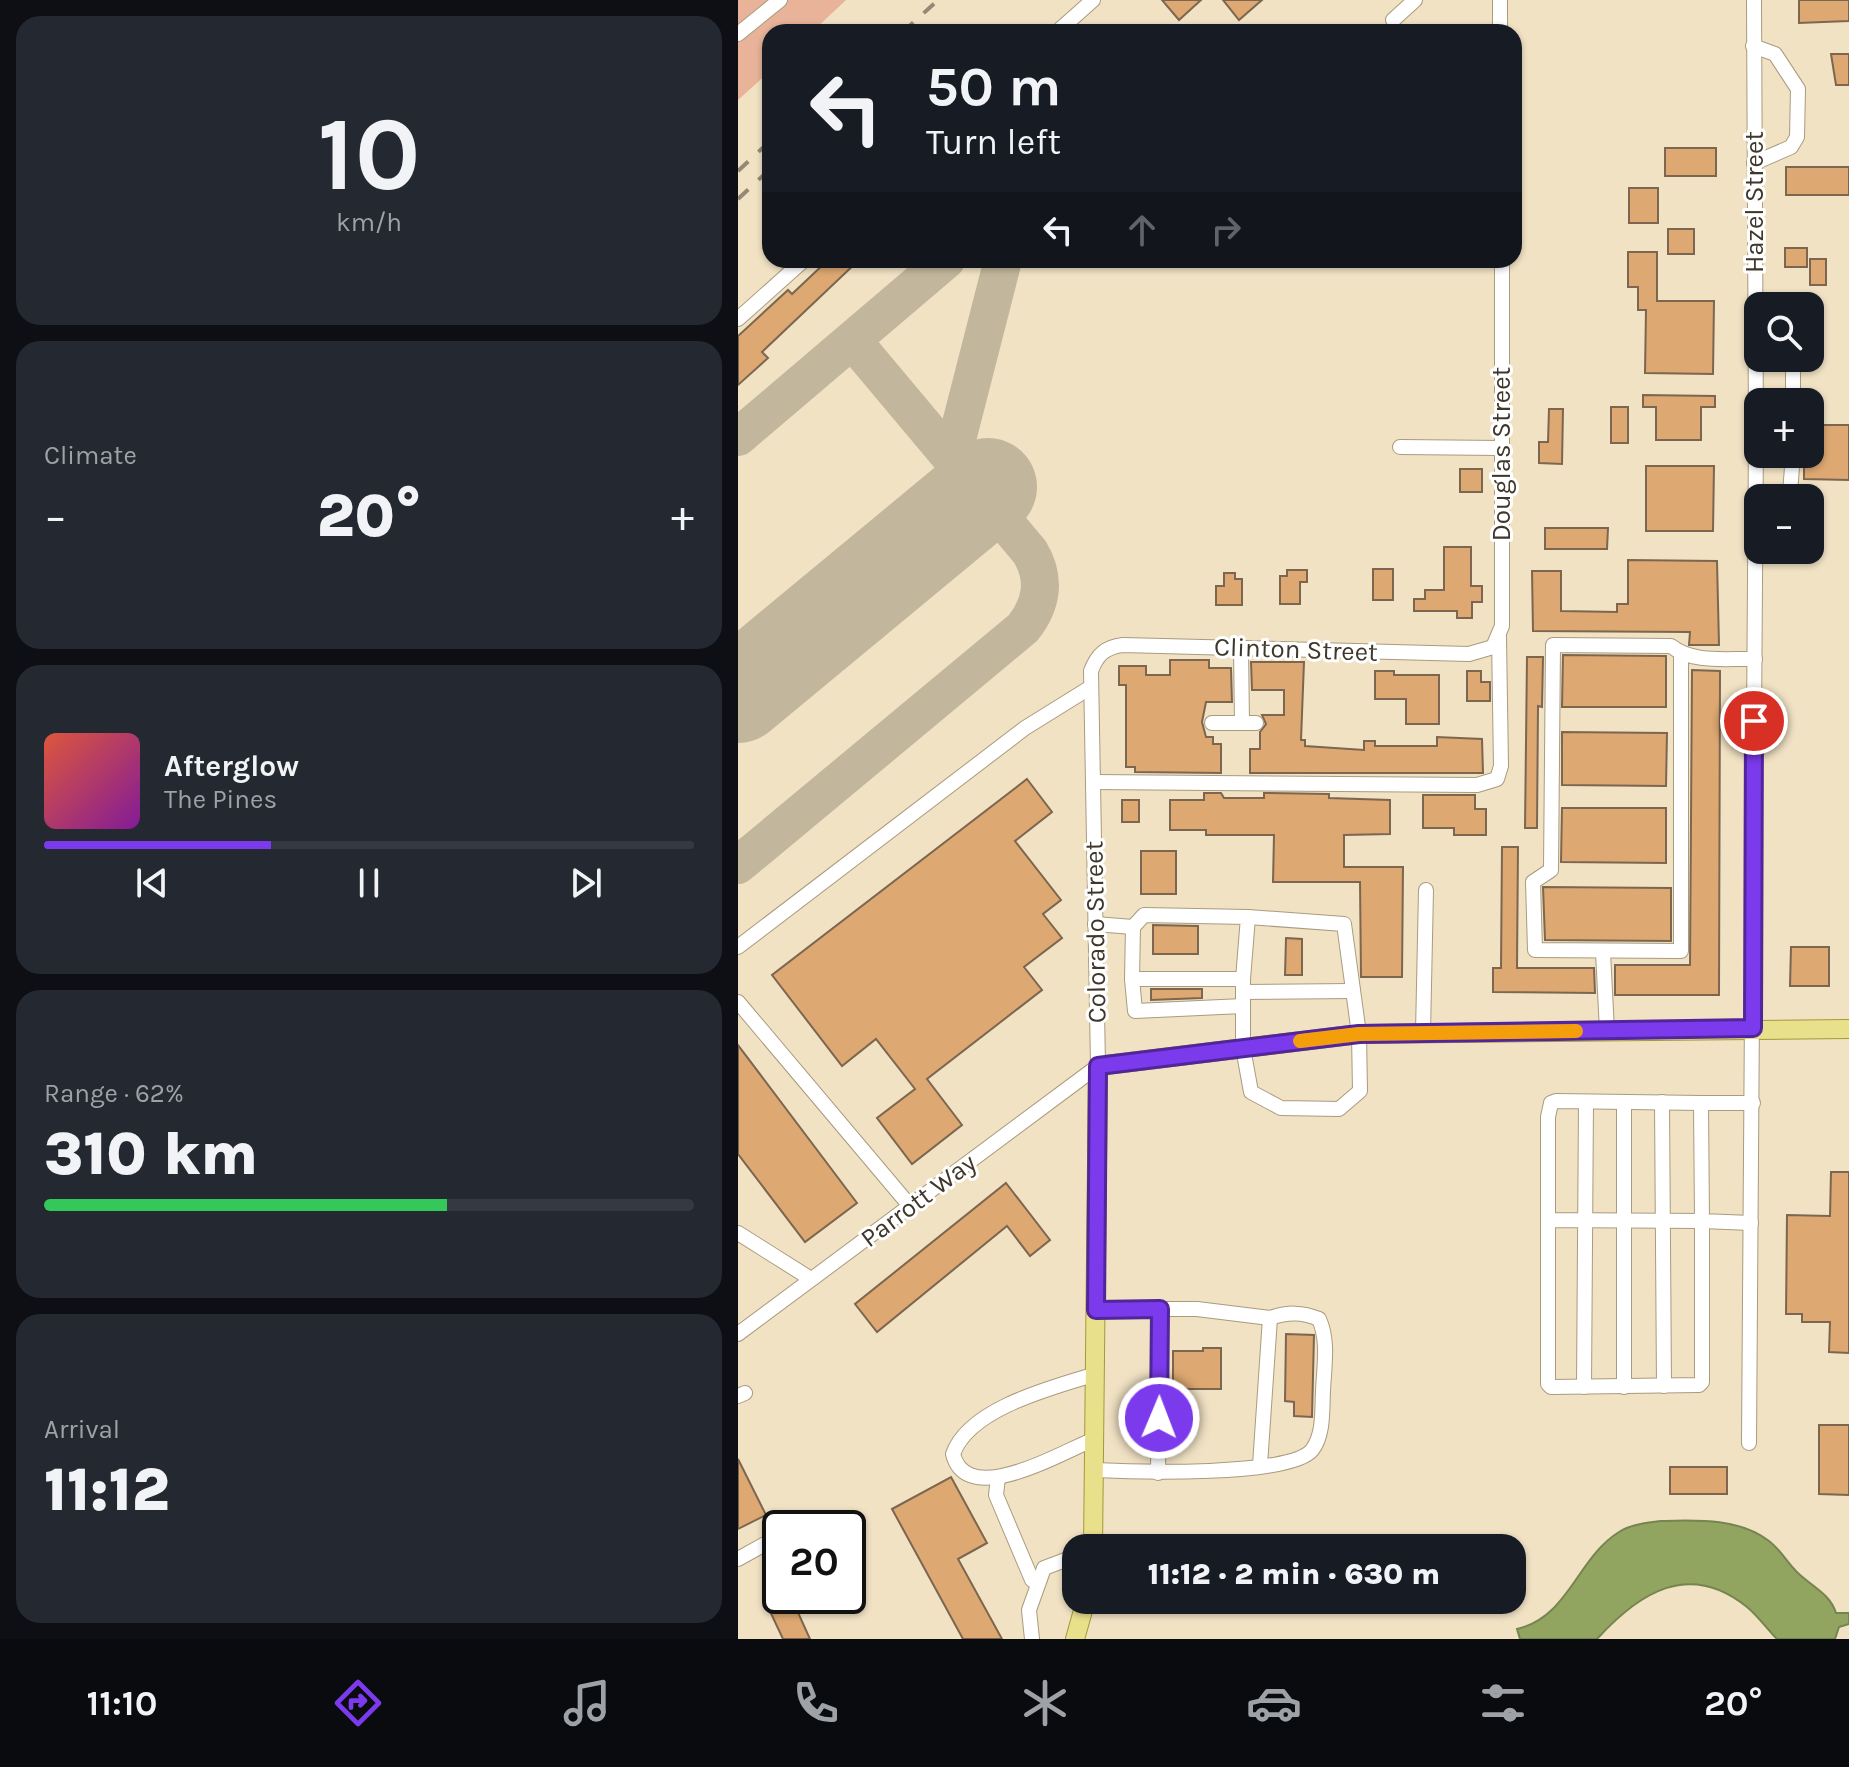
<!DOCTYPE html>
<meta charset="utf-8">
<style>
:root{--surface:#171b24;--page:#242831;--text:#f1f3f6;--muted:#9ea1a6;--line:#363941;--accent:#7c3aed}
body{margin:0;font-family:Karla,sans-serif;background:var(--page);color:var(--text);height:100vh;display:flex;flex-direction:column;font-size:30px;white-space:nowrap}
*{box-sizing:border-box;margin:0}
p{font-size:26px;color:var(--muted)}
.icon{flex:none;width:44px;height:44px;fill:none;stroke:currentColor;stroke-width:2;stroke-linecap:round;stroke-linejoin:round}
.map{position:relative;flex:1;overflow:hidden}
.drawer{display:flex;flex-direction:column;gap:16px;padding:16px;background:#0d0f14;width:738px}
.drawer>*{flex:none}
.guide{position:absolute;left:24px;top:24px;width:760px;height:244px;border-radius:24px;box-shadow:0 2px 6px #0004;background:#171b24;color:var(--text);overflow:hidden}
.fabs{position:absolute;left:1006px;top:292px;display:grid;gap:16px}
.fabs a{display:grid;place-items:center;width:80px;height:80px;border-radius:16px;background:var(--surface);box-shadow:0 2px 6px #0004;font-size:40px}
.speed{position:absolute;left:24px;top:1510px;display:flex;gap:16px;font-size:40px;font-weight:700;text-align:center}
.speed>*{display:grid;place-content:center;width:104px;height:104px;border-radius:50%;background:var(--surface);box-shadow:0 2px 6px #0004;line-height:1}
.speed .limit{border:4px solid #111;border-radius:12px;background:#fff;color:#111}
.pin{position:absolute;display:grid;place-items:center;width:68px;height:68px;color:#fff;margin:-34px;border:4px solid #fff;border-radius:50%;box-shadow:0 2px 8px #0007}
.me{position:absolute;width:88px;margin:-44px;rotate:1deg;stroke-linejoin:round;filter:drop-shadow(0 0 6px #0008)}
.turn{display:flex;align-items:center;gap:28px;height:168px;padding:0 32px;font-size:36px}
.turn .icon{width:104px;height:104px;stroke-width:2.5}
.turn b{display:block;font-size:56px;line-height:68px}
.lanes{display:flex;align-items:center;height:76px;padding:0 32px;background:#0003;justify-content:center;gap:40px;direction:ltr}
.lanes .off{opacity:.35}
.big{font-size:60px;font-weight:800;line-height:1.1}
.drawer .widget{flex:1;display:flex;flex-direction:column;justify-content:center;gap:12px;min-width:0;padding:0 28px;border-radius:24px;background:var(--page)}
.drawer .dial{align-items:center;gap:0}
.dial b{font-size:104px;line-height:1}
.song{display:flex;align-items:center;gap:24px}
.cover{width:96px;height:96px;border-radius:12px;background:linear-gradient(135deg,hsl(10 70% 55%),hsl(290 70% 35%))}
.played{height:8px;border-radius:4px;background:linear-gradient(90deg,var(--accent) 35%,var(--line) 35%)}
.keys{display:flex;justify-content:space-around;direction:ltr}
.heat{display:flex;justify-content:space-between;align-items:center;font-size:44px;direction:ltr}
.charge{height:12px;border-radius:6px;background:linear-gradient(90deg,#34c759 62%,var(--line) 0)}
.trip{position:absolute;left:324px;top:1534px;width:464px;height:80px;border-radius:24px;background:var(--surface);box-shadow:0 2px 6px #0004;font-weight:800;line-height:80px;text-align:center}
.tabs{display:flex;height:128px;justify-content:space-around;align-items:center;background:#090b0e;color:var(--muted)}
.tabs .icon{width:56px;height:56px}
.tabs .current{color:var(--accent)}
.tabs b{font-size:36px;color:var(--text)}
main{display:flex;flex:1;min-height:0}
.map>svg:first-child{display:block}
.green{fill:#e8b399}
.water{fill:#91a460;stroke:#788450;stroke-width:2}
.lines{fill:none;stroke-linecap:round;stroke-linejoin:round}
.taxiway{stroke:#c2b69c;stroke-width:38}
.runway{stroke:#c2b69c;stroke-width:98}
.building{fill:#dda871;stroke:#7c6650;stroke-width:2}
.minor-casing{stroke:#a99b7e;stroke-width:16}
.major-casing{stroke:#a49839;stroke-width:20}
.minor{stroke:#fff;stroke-width:14}
.major{stroke:#e9e08c;stroke-width:18}
.rail{stroke:#938974;stroke-width:4;stroke-dasharray:14 14;stroke-linecap:butt}
.route-casing{stroke:#51269a;stroke-width:20}
.route{stroke:#7c3aed;stroke-width:14}
.slow{stroke:#f59e0b;stroke-width:14}
.labels{text-anchor:middle;stroke-width:6;stroke-linejoin:round;paint-order:stroke}
.street-label{font-size:26px;fill:#3e382c;stroke:#fff}
</style>
<main>
<section class="drawer">
<div class="widget dial"><b>10</b><p>km/h</p></div>
<div class="widget"><p>Climate</p>
<div class="heat"><a>−</a><b class="big">20°</b><a>+</a></div>
</div>
<div class="widget">
<div class="song"><i class="cover"></i><div><b>Afterglow</b><p>The Pines</p></div></div>
<div class="played"></div>
<div class="keys"><svg class="icon" aria-label="previous" viewBox="0 0 24 24"><path d="M18 5L8 12l10 7zM5 5v14"/></svg><svg class="icon" aria-label="pause" viewBox="0 0 24 24"><path d="M8 5v14M16 5v14"/></svg><svg class="icon" aria-label="next" viewBox="0 0 24 24"><path d="M6 5l10 7-10 7zM19 5v14"/></svg></div>
</div>
<div class="widget"><p>Range · 62%</p><b class="big">310 km</b><div class="charge"></div></div>
<div class="widget"><p>Arrival</p><b class="big">11:12</b></div>
</section>
<div class="map">
<svg width="1111" height="1639" viewBox="0 0 1111 1639">
<rect width="100%" height="100%" fill="#f1e2c4"/>
<polygon class="green" points="0,0 108,0 74,32 32,32 32,71 0,100"/>
<path class="water" d="M923 1521C960 1520 1001 1518 1031 1541 1043 1550 1050 1564 1061 1574 1075 1587 1092 1594 1098 1613H1111V1624L1101 1627 1097 1639H1039C1029 1629 1020 1616 1009 1607 951 1560 901 1593 859 1639H782L779 1629C831 1617 839 1558 881 1532 893 1524 909 1523 923 1521Z"/>
<g class="lines">
<g class="taxiway">
<polyline points="0,437 208,260"/>
<polyline points="214,459 265,260"/>
<path d="M0 865 285 628C304 604 308 579 292 552L115 341"/>
</g>
<polyline class="runway" points="0,694 250,487"/>
</g>
<g class="building">
<polygon points="424,0 463,0 441,20"/>
<polygon points="485,0 524,0 501,20"/>
<polygon points="1061,0 1111,0 1111,21 1061,23"/>
<polygon points="1093,54 1111,54 1111,85 1098,85"/>
<rect x="927" y="148" width="51" height="28"/>
<rect x="1048" y="167" width="63" height="28"/>
<rect x="891" y="188" width="29" height="35"/>
<rect x="930" y="229" width="26" height="25"/>
<rect x="1047" y="248" width="22" height="19"/>
<polygon points="890,252 919,252 919,301 976,301 975,374 907,373 908,310 900,310 900,287 890,287"/>
<rect x="1072" y="259" width="16" height="26"/>
<polygon points="90,260 121,260 24,352 30,358 0,385 0,336 50,290 54,294"/>
<polygon points="905,395 977,396 977,407 963,407 963,440 918,440 918,407 905,407"/>
<rect x="873" y="407" width="17" height="36"/>
<polygon points="811,409 825,409 824,464 801,463 801,442 810,442"/>
<polygon points="1072,425 1111,425 1111,480 1066,479 1066,454 1072,454"/>
<polygon points="908,466 976,466 975,531 908,531"/>
<rect x="722" y="469" width="22" height="23"/>
<polygon points="807,528 870,528 869,549 807,549"/>
<polygon points="706,547 733,547 733,586 744,586 744,602 734,602 734,618 719,618 719,611 676,611 676,599 687,599 687,590 706,590"/>
<polygon points="890,560 979,561 981,645 951,645 952,632 795,631 794,571 823,571 823,611 879,612 879,604 890,604"/>
<rect x="635" y="569" width="20" height="31"/>
<polygon points="549,570 569,570 569,582 562,582 562,604 542,604 542,576 549,576"/>
<polygon points="486,573 497,573 497,579 504,579 504,605 478,605 478,586 486,586"/>
<polygon points="825,655 928,656 928,707 824,707"/>
<polygon points="789,657 805,657 804,707 800,706 799,828 787,828"/>
<polygon points="432,660 471,660 471,668 493,668 494,702 468,702 464,722 468,737 475,737 475,744 483,744 483,773 397,772 397,767 388,767 388,685 381,685 381,666 408,666 408,675 432,675"/>
<polygon points="513,662 566,662 563,740 567,740 567,746 626,750 626,741 637,741 637,746 699,746 699,737 744,739 745,773 512,773 512,749 522,749 522,732 528,724 524,715 546,715 546,690 514,690"/>
<polygon points="954,670 982,671 981,995 877,995 877,965 952,965"/>
<polygon points="637,671 656,671 656,675 701,675 701,724 668,724 668,699 637,699"/>
<polygon points="729,671 743,671 743,682 752,682 752,701 729,701"/>
<polygon points="824,732 929,733 928,786 824,785"/>
<polygon points="289,779 314,812 277,841 323,900 305,914 324,938 286,967 304,990 189,1079 224,1125 174,1164 139,1118 177,1089 138,1039 104,1066 34,975"/>
<polygon points="466,793 483,793 486,798 526,798 526,793 591,794 591,798 652,800 652,834 606,835 606,867 665,867 664,977 623,977 622,882 535,882 536,835 468,835 468,830 432,830 432,800 466,800"/>
<polygon points="685,795 737,795 737,809 748,809 748,835 716,835 716,828 685,828"/>
<rect x="384" y="800" width="17" height="22"/>
<polygon points="824,808 928,808 928,863 823,862"/>
<polygon points="764,847 780,847 779,968 856,968 857,993 755,992 755,968 763,968"/>
<rect x="403" y="851" width="35" height="43"/>
<polygon points="805,887 933,888 933,941 807,940"/>
<polygon points="415,925 460,926 460,954 415,954"/>
<polygon points="548,938 564,939 564,975 547,975"/>
<polygon points="1053,947 1091,947 1091,986 1052,986"/>
<polygon points="413,989 464,989 464,998 413,1000"/>
<polygon points="0,1045 119,1203 67,1242 0,1154"/>
<polygon points="1093,1172 1111,1172 1111,1353 1091,1352 1092,1322 1064,1322 1064,1314 1048,1314 1049,1215 1092,1216"/>
<polygon points="268,1183 312,1240 292,1256 269,1226 139,1332 117,1304"/>
<polygon points="548,1334 576,1335 574,1417 556,1416 556,1402 547,1401"/>
<polygon points="465,1348 483,1348 483,1389 435,1389 435,1351 465,1351"/>
<polygon points="1081,1425 1111,1425 1111,1495 1081,1494"/>
<polygon points="0,1459 28,1515 0,1529"/>
<rect x="932" y="1467" width="57" height="27"/>
<polygon points="213,1477 249,1543 220,1559 264,1639 225,1639 154,1509"/>
<polygon points="53,1597 72,1639 45,1639 30,1607"/>
</g>
<g class="lines">
<defs>
<g id="minor">
<polyline points="762,0 762,32"/>
<polyline points="655,20 677,0"/>
<polyline points="319,32 355,0"/>
<polyline points="0,34 42,0"/>
<polyline points="1015,46 1037,54 1060,89 1059,137 1053,147 1016,163"/>
<polyline points="0,319 66,260"/>
<polyline points="1055,358 1055,402"/>
<polyline points="662,447 762,448"/>
<polyline points="1017,495 1052,493 1055,454"/>
<polyline points="503,648 504,723"/>
<path d="M943 654V951L797 950 795 882 813 870 815 645 933 646C955 664 990 658 1017 659"/>
<polyline points="474,723 518,723"/>
<polyline points="355,782 739,785 759,779 763,766 761,637"/>
<polyline points="357,924 395,927 394,979 505,979 505,1048 513,1092 543,1108 601,1109 622,1091 621,1034 606,924 510,917"/>
<polyline points="395,927 406,915 510,917 505,979"/>
<polyline points="0,947 287,728 353,687"/>
<polyline points="865,952 869,1031"/>
<polyline points="394,979 397,1011 505,1006"/>
<polyline points="505,992 615,991"/>
<polyline points="0,1002 172,1206"/>
<polyline points="685,1033 688,890"/>
<polyline points="924,1102 926,1386"/>
<polyline points="811,1220 964,1221 964,1382 961,1385 813,1387 810,1384 810,1117 813,1103 818,1101 963,1103"/>
<polyline points="1013,1223 964,1221 963,1103 1015,1103"/>
<polyline points="0,1233 73,1279"/>
<polyline points="422,1309 459,1309 532,1318"/>
<polyline points="358,1310 422,1309 420,1473"/>
<path d="M0 1334 360 1066 353 671C359 655 367 647 385 645L731 654 755 647 764 626V260"/>
<polyline points="846,1387 848,1102"/>
<polyline points="886,1387 886,1102"/>
<polyline points="0,1396 7,1393"/>
<path d="M357 1439C325 1451 229 1510 215 1454 231 1408 316 1387 358 1374"/>
<polyline points="1011,1443 1018,436 1016,0"/>
<path d="M357 1470C394 1472 553 1477 574 1450 586 1435 584 1409 585 1391 586 1367 591 1341 581 1319 564 1312 550 1312 532 1318L522 1465"/>
<polyline points="260,1477 258,1495 294,1580 299,1583"/>
<polyline points="0,1559 36,1539"/>
<polyline points="294,1639 291,1610 306,1568 338,1556"/>
</g>
<g id="major">
<polyline points="355,1548 360,1066 621,1034 1111,1029"/>
<polyline points="337,1639 348,1600"/>
</g>
</defs>
<use href="#minor" class="minor-casing"/>
<use href="#major" class="major-casing"/>
<use href="#minor" class="minor"/>
<use href="#major" class="major"/>
<g class="rail">
<polyline points="165,32 200,0"/>
<polyline points="0,171 32,141"/>
<polyline points="0,199 32,169"/>
</g>
</g>
<g class="lines">
<defs>
<polyline id="route" points="421,1418 422,1309 358,1310 360,1066 621,1034 1015,1028 1016,721"/>
</defs>
<use href="#route" class="route-casing"/>
<use href="#route" class="route"/>
<polyline class="slow" points="562,1041 621,1034 838,1031"/>
</g>
<g class="labels">
<g class="street-label">
<text transform="translate(1016 202) rotate(-90)" y="9">Hazel Street</text>
<text transform="translate(763 454) rotate(-90)" y="9">Douglas Street</text>
<text transform="translate(558 649) rotate(2)" y="9">Clinton Street</text>
<text transform="translate(357 932) rotate(-91)" y="9">Colorado Street</text>
<text transform="translate(180 1200) rotate(-37)" y="9">Parrott Way</text>
</g>
</g>
</svg>
<div class="fabs">
<a><svg class="icon" aria-label="search" viewBox="0 0 24 24"><circle cx="10" cy="10" r="6"/><path d="M15 15l6 6"/></svg></a>
<a>+</a>
<a>−</a>
</div>
<div class="speed"><div class="limit">20</div></div>
<div class="pin" style="left:1016px;top:721px;background:#d93025"><svg class="icon" aria-label="arrive" viewBox="0 0 24 24"><path d="M6 21V4h12l-3 4 3 4H6"/></svg></div>
<svg class="me" style="left:421px;top:1418px" viewBox="-20 -20 40 40"><circle r="17" fill="#7c3aed" stroke="#fff" stroke-width="3"/><path d="M0-11L8 9 0 5-8 9z" fill="#fff"/></svg>
<div class="trip">11:12 · 2 min · 630 m</div>
<div class="guide">
<div class="turn"><svg class="icon" aria-label="left" viewBox="0 0 24 24"><path d="M17 20v-9H6M10 6l-5 5 5 5"/></svg><div><b>50 m</b>Turn left</div></div>
<div class="lanes"><svg class="icon" aria-label="left" viewBox="0 0 24 24"><path d="M17 20v-9H6M10 6l-5 5 5 5"/></svg><svg class="icon off" aria-label="ahead" viewBox="0 0 24 24"><path d="M12 20V5M6 11l6-6 6 6"/></svg><svg class="icon off" aria-label="right" viewBox="0 0 24 24"><path d="M7 20v-9h11M14 6l5 5-5 5"/></svg></div>
</div>
</div>
</main>
<nav class="tabs">
<b>11:10</b>
<svg class="icon current" aria-label="directions" viewBox="0 0 24 24"><path d="M12 3l9 9-9 9-9-9zM9 14v-3h6M13 9l2 2-2 2"/></svg>
<svg class="icon" aria-label="music" viewBox="0 0 24 24"><path d="M9 18V5l10-2v13"/><circle cx="6" cy="18" r="3"/><circle cx="16" cy="16" r="3"/></svg>
<svg class="icon" aria-label="phone" viewBox="0 0 24 24"><path d="M5 4h4l2 5-3 2q2 4 5 5l2-3 5 2v4C11 20 4 13 5 4z"/></svg>
<svg class="icon" aria-label="climate" viewBox="0 0 24 24"><path d="M12 3v18M4 7l16 10M4 17L20 7"/></svg>
<svg class="icon" aria-label="car" viewBox="0 0 24 24"><path d="M5 17H2v-5l4-1 3-4h7l3 4 3 1v5h-3M9 17h6M6 11h13"/><circle cx="7" cy="17" r="2"/><circle cx="17" cy="17" r="2"/></svg>
<svg class="icon" aria-label="filters" viewBox="0 0 24 24"><path d="M4 7h16M4 17h16"/><circle cx="9" cy="7" r="2"/><circle cx="15" cy="17" r="2"/></svg>
<b>20°</b>
</nav>
